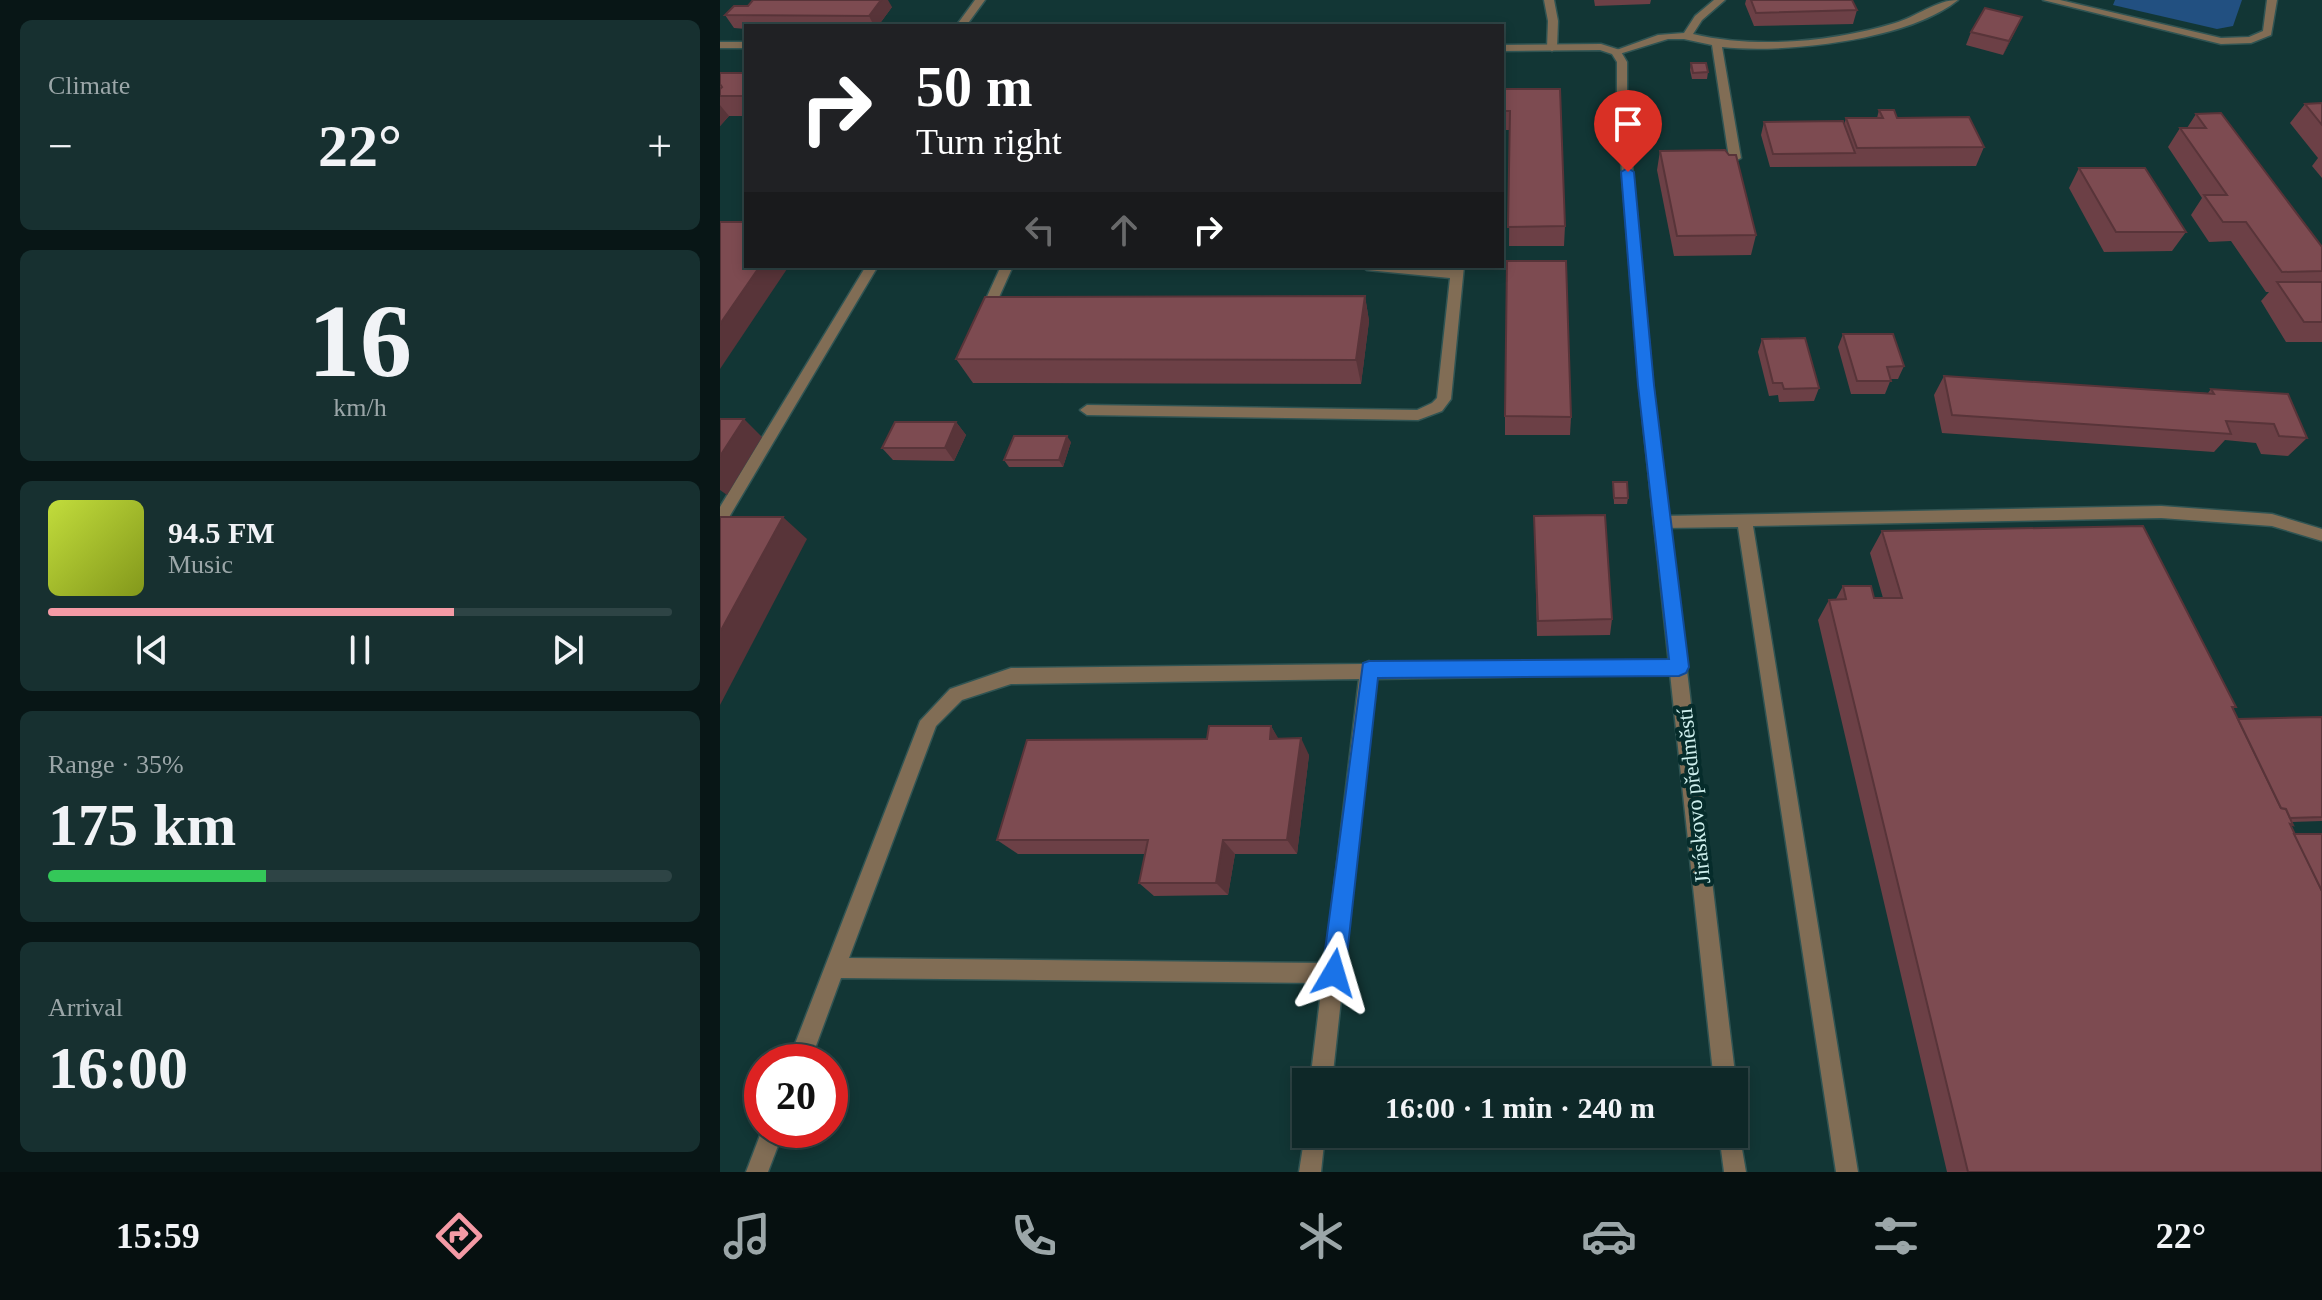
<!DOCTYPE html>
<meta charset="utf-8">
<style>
:root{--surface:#0e2828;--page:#173030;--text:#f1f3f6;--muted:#9ba6a8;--line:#2e4445;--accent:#f49aa5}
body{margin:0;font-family:Georgia,serif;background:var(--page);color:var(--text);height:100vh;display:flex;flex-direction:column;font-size:30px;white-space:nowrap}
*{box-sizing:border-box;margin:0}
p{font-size:26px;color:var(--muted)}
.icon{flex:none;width:44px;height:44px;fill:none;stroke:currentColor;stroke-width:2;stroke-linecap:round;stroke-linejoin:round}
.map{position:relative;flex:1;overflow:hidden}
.details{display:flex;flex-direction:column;gap:20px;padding:20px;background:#081616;width:720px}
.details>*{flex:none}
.guide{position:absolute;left:24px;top:24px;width:760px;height:244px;border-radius:0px;box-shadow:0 4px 12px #0003,0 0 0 2px var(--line);background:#202124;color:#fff;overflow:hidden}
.speed{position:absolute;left:24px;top:1044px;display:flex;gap:16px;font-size:40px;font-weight:700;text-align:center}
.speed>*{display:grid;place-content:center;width:104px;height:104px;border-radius:50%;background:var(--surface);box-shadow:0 4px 12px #0003,0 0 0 2px var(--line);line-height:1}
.speed .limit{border:12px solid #d22;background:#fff;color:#111}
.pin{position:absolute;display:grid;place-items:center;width:68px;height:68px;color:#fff;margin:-82px -34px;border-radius:50% 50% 50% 0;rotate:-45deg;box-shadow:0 0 8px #0007}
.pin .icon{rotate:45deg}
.me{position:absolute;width:88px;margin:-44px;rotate:7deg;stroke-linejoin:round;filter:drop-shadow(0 0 6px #0008)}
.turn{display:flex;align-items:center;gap:28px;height:168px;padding:0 40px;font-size:36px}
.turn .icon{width:104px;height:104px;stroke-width:2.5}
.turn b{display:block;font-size:56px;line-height:68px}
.lanes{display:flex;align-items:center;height:76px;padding:0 40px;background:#0003;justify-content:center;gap:40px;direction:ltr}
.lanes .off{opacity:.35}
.big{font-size:60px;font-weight:600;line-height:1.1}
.details .tile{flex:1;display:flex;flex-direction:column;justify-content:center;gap:12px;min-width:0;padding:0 28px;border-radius:12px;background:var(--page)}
.details .dial{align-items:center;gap:0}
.dial b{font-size:104px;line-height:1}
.song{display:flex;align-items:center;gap:24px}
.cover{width:96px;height:96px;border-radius:12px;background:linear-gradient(135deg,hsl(70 70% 55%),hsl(70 70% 35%))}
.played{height:8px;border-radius:4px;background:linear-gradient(90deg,var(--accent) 65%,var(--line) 65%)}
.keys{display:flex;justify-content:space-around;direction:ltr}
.heat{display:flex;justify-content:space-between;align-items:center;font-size:44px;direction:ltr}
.charge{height:12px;border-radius:6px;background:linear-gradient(90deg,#34c759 35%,var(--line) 0)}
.trip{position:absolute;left:572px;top:1068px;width:456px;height:80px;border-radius:0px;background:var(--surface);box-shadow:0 4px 12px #0003,0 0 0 2px var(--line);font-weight:600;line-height:80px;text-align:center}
.tabs{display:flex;height:128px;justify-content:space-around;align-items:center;background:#061010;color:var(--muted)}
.tabs .icon{width:56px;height:56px}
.tabs .current{color:var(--accent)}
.tabs b{font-size:36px;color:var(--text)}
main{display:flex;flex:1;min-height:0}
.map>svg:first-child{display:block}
.water{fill:#225081}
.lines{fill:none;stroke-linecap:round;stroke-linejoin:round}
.service-casing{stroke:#305453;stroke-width:3}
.minor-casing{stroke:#305453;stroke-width:3}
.service{fill:#816d55;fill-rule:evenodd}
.minor{fill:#816d55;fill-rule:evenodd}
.wall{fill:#6c4046}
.shaded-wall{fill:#583439}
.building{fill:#7d4b51;stroke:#583439;stroke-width:2}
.route{fill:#1a73e8;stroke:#114b97;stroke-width:2}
.labels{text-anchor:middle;stroke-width:8;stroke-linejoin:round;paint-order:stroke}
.street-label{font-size:22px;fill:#cff0ee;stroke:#062c2b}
</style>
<main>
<section class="details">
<div class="tile"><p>Climate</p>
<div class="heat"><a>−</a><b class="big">22°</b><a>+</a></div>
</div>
<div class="tile dial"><b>16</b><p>km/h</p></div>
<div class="tile">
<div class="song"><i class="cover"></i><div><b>94.5 FM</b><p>Music</p></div></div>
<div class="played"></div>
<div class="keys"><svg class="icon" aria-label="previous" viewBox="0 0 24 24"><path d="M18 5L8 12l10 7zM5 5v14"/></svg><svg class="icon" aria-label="pause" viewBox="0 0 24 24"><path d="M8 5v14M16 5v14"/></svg><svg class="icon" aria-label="next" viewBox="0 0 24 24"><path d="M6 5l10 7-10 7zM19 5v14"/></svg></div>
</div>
<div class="tile"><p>Range · 35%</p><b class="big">175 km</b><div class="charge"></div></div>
<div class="tile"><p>Arrival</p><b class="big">16:00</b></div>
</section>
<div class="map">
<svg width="1602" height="1172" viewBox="0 0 1602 1172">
<rect width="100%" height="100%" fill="#123635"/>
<polygon class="water" points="1395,0 1522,0 1513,26 1497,29 1393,5"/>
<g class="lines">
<defs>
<g id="service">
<polygon points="255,0 265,0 246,26 236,26"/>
<polygon points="824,0 834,0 838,21 837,48 832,51 827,48 828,21"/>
<path d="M994 0H1005L982 20 973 34C1037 49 1112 42 1175 23 1196 17 1216 0 1238 0 1189 40 1064 54 1002 47L1021 158 1015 161 1009 158 992 45 964 39H948L896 55 891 52 938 35 964 33 975 16Z"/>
<polygon points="1323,0 1340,0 1501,38 1529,37 1543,31 1547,0 1557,0 1551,35 1531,43 1501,44"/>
<polygon points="146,266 158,266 5,524 0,526 0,507"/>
<polygon points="281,266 293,266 271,315 261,315 260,312"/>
<polygon points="641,266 688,266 731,270 732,266 744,266 731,399 722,411 698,420 367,415 360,410 367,405 697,410 712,403 717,398 730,278 647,270"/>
<polygon points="1441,506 1552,514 1602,529 1602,541 1552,526 1441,518 1033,526 1138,1172 1116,1172 1018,527 943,528 935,522 943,516"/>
<path d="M959 660 965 662 967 667 965 672 959 674 656 679 612 1082H590L602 983 121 978 90 1062H68L200 721 230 689 291 668 643 664 649 661 655 664ZM639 679 605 963 129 958 216 726 242 700 291 684Z"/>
<polygon points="586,1127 586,1134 605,1134 601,1172 579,1172"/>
<polygon points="42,1130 64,1130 48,1172 26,1172"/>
</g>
<g id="minor">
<rect x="0" y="42" width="26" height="6"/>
<polygon points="881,44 900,50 907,62 907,111 933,385 1016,1082 1014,1086 1014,1082 994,1082 919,385 897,111 897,62 892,54 880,50 782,51 782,45"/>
<polygon points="1014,1125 1018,1126 1026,1172 1004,1172 999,1134 1014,1134"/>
</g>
</defs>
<use href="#service" class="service-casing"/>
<use href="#minor" class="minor-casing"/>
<use href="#service" class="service"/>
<use href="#minor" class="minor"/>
</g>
<g class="wall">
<polygon points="874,0 931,0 930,4 875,6"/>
<polygon points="1026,0 1132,0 1137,10 1133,24 1034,26 1025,4"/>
<polygon points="172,7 158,26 26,26 26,29 14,28 5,15"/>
<polygon points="1302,17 1283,55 1246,45 1251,32"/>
<polygon points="971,63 988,72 987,79 972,79 970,70"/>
<polygon points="0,73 26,73 26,116 9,116 0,126"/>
<polygon points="782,89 845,226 844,246 789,246 790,130 782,130"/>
<polygon points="1602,103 1602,178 1592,166 1598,158 1570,123 1585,104"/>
<polygon points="1159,110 1177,118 1264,147 1256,166 1050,167 1041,135 1044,122 1124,125 1126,118 1157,118"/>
<polygon points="1476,114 1602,247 1602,342 1566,342 1541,301 1549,292 1546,292 1511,241 1489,242 1471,215 1482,198 1448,147 1460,128 1467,128"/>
<polygon points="940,151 1009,155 1036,235 1031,255 954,256 937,170"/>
<polygon points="1359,168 1466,232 1452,251 1384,252 1349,188"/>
<polygon points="645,296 649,321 641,384 253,383 236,359"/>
<polygon points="1123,334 1184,366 1178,379 1171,379 1165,394 1131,394 1118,347"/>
<polygon points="1042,339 1099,388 1094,401 1059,402 1058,395 1049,396 1038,352"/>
<polygon points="1224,376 1488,393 1491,389 1587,438 1568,456 1541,454 1536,443 1505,440 1494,452 1222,433 1214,395"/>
<polygon points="785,416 851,417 850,435 785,435"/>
<polygon points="236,422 246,435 234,461 173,460 162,448"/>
<polygon points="351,442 343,467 289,467 284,460"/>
<polygon points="893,482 908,498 907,504 894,504"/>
<polygon points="814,516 892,619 890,635 817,636"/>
<polygon points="1162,531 1516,707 1513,709 1518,719 1602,717 1602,821 1572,822 1573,825 1570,826 1602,1172 1227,1172 1098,620 1109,600 1116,599 1123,586 1154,598 1163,598 1150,553"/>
<polygon points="551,726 558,739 589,755 577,854 515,854 508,895 434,896 419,883 425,854 298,854 277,840"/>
</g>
<g class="shaded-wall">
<polygon points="161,0 168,0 172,7 158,26 154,26 149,16"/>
<polygon points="1302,17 1296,30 1283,55 1289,41"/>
<polygon points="0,105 9,116 0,126"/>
<polygon points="40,266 69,266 0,369 0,324"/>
<polygon points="645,296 649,321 641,384 636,360"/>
<polygon points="24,419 42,437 7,495 0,490 0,456"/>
<polygon points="236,422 246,435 234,461 225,448"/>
<polygon points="347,436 351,442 343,467 339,460"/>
<polygon points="63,517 87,539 0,705 0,632"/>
<polygon points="551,726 561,743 550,739"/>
<polygon points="581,738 589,755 577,854 567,840"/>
<polygon points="503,840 515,854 508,895 496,883"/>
</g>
<g class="building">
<polygon points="33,0 161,0 149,16 5,15 14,6 28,6"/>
<polygon points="1031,0 1132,0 1137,10 1036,13"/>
<polygon points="1265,8 1302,17 1289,41 1251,32"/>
<polygon points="971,63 986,63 988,72 973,73"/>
<polygon points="0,73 26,73 26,96 0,96 0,89 2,87 0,84"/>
<polygon points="782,89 840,89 845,226 788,227 790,111 782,111"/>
<polygon points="1602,103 1602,125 1585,104"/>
<polygon points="1159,110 1174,110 1177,118 1249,117 1264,147 1137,148 1126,118 1163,118"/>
<polygon points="1501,113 1602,247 1602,271 1562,272 1526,222 1503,222 1484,195 1507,195 1460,128 1486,128 1476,114"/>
<polygon points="1123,121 1135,153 1053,154 1044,122"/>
<polygon points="1005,150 1009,155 1016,155 1036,235 957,236 940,151"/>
<polygon points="1359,168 1425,168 1466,232 1396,232"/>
<polygon points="0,222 26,222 26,266 40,266 0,324"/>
<polygon points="787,261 846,261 851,417 785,416"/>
<polygon points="1557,282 1602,282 1602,322 1584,322"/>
<polygon points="645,296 636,360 236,359 265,297"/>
<polygon points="1123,334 1173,334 1184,366 1167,367 1171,381 1137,381"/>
<polygon points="1085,338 1099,388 1064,389 1062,383 1053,383 1042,339"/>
<polygon points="1224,376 1494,394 1491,389 1568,394 1587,438 1559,436 1554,424 1506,421 1511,434 1232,415"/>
<polygon points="0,419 24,419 0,456"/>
<polygon points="175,422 236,422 225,448 162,448"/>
<polygon points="294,436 347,436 339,460 284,460"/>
<polygon points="893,482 907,482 908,498 894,498"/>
<polygon points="885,515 892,619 818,621 814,516"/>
<polygon points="0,517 63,517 0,632"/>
<polygon points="1423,526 1516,707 1512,707 1561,808 1566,809 1573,825 1570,824 1602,891 1602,1172 1248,1172 1109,600 1126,599 1123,586 1151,586 1154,598 1182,598 1162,531"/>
<polygon points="1602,717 1602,817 1570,818 1566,809 1561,808 1518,719"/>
<polygon points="489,726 551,726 550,739 581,738 567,840 503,840 496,883 419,883 428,840 277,840 307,740 487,739"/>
<polygon points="1574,834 1602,834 1602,891"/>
</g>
<polygon class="route" points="908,168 914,172 934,385 969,667 966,673 959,676 658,678 625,973 622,981 614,984 605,981 602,973 643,663 649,661 949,659 918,385 901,172"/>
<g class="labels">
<g class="street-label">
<text transform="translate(973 796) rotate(-96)" y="8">Jiráskovo předměstí</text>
</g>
</g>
</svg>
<div class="speed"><div class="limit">20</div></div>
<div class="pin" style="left:908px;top:172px;background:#d93025"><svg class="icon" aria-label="arrive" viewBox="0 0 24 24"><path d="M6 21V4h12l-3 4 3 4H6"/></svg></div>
<svg class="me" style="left:614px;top:973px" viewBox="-20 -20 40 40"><path d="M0-17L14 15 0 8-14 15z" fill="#1a73e8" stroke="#fff" stroke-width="4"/></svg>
<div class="trip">16:00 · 1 min · 240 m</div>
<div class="guide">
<div class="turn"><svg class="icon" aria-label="right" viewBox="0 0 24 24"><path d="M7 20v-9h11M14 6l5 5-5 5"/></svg><div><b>50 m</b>Turn right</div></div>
<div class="lanes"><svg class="icon off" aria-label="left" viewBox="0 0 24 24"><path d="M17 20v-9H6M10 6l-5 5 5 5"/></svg><svg class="icon off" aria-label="ahead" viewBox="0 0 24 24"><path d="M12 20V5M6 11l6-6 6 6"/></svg><svg class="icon" aria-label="right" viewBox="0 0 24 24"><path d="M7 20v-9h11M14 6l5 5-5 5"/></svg></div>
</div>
</div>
</main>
<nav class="tabs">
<b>15:59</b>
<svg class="icon current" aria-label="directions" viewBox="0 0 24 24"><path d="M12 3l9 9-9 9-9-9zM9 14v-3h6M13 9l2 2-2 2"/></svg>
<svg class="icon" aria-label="music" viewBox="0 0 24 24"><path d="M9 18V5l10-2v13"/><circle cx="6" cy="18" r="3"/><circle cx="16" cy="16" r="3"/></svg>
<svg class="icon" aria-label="phone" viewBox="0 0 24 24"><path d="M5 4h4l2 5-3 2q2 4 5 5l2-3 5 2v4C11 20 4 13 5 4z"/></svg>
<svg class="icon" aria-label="climate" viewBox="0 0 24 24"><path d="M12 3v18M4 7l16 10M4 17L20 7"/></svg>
<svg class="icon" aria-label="car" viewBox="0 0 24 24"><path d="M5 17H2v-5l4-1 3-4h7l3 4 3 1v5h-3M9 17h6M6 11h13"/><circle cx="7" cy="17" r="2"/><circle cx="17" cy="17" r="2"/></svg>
<svg class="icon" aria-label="filters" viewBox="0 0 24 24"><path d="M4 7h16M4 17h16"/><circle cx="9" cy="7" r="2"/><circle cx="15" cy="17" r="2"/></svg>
<b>22°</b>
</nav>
